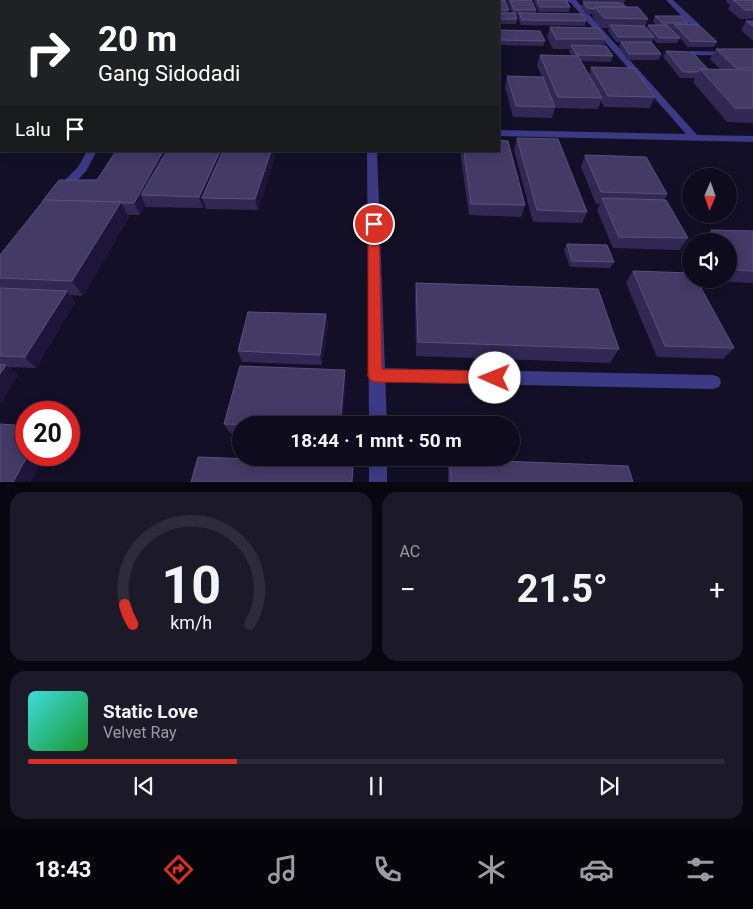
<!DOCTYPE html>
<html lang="id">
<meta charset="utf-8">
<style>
:root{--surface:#0e0b1c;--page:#1c1929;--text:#f1f3f6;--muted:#9b9ba3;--line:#2e2b3b;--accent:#d93025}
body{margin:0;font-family:Roboto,sans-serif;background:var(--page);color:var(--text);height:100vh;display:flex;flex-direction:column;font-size:19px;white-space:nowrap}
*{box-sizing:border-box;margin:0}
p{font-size:16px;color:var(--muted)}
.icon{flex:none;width:28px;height:28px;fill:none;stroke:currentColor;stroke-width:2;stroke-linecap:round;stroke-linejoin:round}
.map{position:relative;height:482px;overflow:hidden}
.sheet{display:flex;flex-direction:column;gap:10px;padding:10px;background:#08060f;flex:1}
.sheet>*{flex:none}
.hud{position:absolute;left:0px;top:0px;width:500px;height:152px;box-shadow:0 2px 12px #0003,0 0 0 1px var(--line);background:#202124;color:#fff;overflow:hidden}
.needle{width:32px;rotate:182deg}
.fabs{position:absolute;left:682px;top:168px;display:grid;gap:10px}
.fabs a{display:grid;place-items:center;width:55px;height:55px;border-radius:50%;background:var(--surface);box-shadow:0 2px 12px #0003,0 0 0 1px var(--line);font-size:25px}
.speed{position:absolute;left:15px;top:401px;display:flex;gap:10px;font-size:25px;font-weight:700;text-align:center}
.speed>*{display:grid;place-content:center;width:65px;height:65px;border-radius:50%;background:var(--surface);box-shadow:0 2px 12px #0003,0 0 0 1px var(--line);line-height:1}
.speed .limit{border:8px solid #d22;background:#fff;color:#111}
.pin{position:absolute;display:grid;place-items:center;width:42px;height:42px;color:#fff;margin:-21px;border:2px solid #fff;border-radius:50%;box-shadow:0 1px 5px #0007}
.me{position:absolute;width:55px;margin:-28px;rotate:271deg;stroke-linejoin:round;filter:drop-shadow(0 0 4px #0008)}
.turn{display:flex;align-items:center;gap:18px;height:105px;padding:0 15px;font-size:22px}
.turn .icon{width:65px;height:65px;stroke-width:2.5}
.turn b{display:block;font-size:35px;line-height:42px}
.then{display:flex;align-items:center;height:48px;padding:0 15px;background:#0003;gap:10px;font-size:19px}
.big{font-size:38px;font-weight:700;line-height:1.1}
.sheet .widget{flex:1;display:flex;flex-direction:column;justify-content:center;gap:8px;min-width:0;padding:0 18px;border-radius:15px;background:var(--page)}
.sheet .dial{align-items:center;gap:0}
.dial svg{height:130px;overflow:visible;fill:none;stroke:var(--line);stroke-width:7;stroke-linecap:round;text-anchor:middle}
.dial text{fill:var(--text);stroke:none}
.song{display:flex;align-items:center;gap:15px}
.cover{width:60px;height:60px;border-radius:8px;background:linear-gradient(135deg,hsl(180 70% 55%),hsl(130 70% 35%))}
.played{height:5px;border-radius:2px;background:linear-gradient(90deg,var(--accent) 30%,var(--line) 30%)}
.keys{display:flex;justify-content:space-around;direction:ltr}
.heat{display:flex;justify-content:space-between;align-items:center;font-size:28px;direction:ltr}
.sheet .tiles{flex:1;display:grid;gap:10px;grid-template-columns:1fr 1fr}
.widget:last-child{grid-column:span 2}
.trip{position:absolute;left:232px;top:416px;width:288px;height:50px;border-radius:25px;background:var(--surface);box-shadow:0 2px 12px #0003,0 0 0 1px var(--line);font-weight:700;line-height:50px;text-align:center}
.tab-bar{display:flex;height:80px;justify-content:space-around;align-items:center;background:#06040b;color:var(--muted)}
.tab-bar .icon{width:35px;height:35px}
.tab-bar .selected{color:var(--accent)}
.tab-bar b{font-size:22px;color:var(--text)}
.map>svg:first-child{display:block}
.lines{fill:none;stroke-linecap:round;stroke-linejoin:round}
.service{fill:#3d3a85;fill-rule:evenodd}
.minor{fill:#3d3a85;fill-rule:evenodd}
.wall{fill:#312854}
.shaded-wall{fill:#1d163a}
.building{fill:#433a66;stroke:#5a527e}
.route{fill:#d93025;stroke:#8d1f18}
</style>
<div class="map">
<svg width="753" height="482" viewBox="0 0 753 482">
<rect width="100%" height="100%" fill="#130f26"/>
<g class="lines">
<polygon class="service" points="375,368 713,375 719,377 721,382 719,387 713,389 375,382 369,380 367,375 369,370"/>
<g class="minor">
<polygon points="396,0 403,0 403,1 397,1"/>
<polygon points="563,0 576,0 697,135 753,136 753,142 499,136 499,130 686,134 571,3"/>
<polygon points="666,0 673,0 699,24 699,28 693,28"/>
<rect x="0" y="5" width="1" height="4"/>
<polygon points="691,51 753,52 753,56 694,55 691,55"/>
<rect x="0" y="128" width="1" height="6"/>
<polygon points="87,151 97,151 86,171 64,195 56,195 54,192 56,189 78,167"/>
<polygon points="367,151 377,151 387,425 369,425"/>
<rect x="369" y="458" width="18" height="24"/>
</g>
</g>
<g class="wall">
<polygon points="173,0 244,0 243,1 173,1"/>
<polygon points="335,0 381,0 380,1 328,1"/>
<polygon points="481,0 505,0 509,10 508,13 512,13 507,0 531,0 536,10 536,13 586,21 585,26 521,25 518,18 519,15 515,15 517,19 516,24 499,24 499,1 481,1"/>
<polygon points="534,0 566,0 570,7 569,12 539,12 534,2"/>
<polygon points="582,0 625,0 624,4 626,7 648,19 645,26 646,28 648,25 656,25 653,21 655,16 688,23 687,25 717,42 714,47 688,47 680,38 677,43 657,43 653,39 652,43 661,54 659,60 627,60 619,47 620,42 616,42 608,31 609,28 600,28 592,16 593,14 586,14 581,7 584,2"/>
<polygon points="726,0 753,0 753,19 740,19 728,9 730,5 726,2"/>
<polygon points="0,9 1,10 1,50 0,50"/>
<polygon points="746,21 753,21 753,41 741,30"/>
<polygon points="550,27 606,39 604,46 613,56 611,62 581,61 589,75 591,67 655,97 650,108 604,107 601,101 598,109 555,108 552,118 513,117 505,87 507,76 542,77 537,66 540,55 572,56 569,51 570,49 553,49 547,37"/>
<polygon points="499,30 545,41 543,46 499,45"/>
<polygon points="716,49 753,49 753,123 727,122 693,82 695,78 680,78 663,57 666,51 708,69 720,69 710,59"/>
<polygon points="499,66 501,75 499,86"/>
<polygon points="517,138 587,212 582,223 533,222 514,150"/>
<polygon points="277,151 258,210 206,209 205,205 203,208 146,207 145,205 140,215 128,215 129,217 83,296 70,295 75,302 36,368 9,367 18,375 0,404 0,255 97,180"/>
<polygon points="460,151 499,151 525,205 521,217 469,215"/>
<polygon points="585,155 667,194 664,200 688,238 680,250 613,248 597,210 600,204 596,204 581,167"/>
<polygon points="711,230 753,231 753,283 728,282 726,279 729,279 729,241 703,241"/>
<polygon points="567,244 614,262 610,268 570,267 564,250"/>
<polygon points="633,271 734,348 723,359 657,357 626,283"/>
<polygon points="416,283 619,349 610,363 416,356 415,298"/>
<polygon points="326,314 328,326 322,365 242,362 238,351"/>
<polygon points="346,380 342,425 241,425 241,434 230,433 224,424"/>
<polygon points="450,459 633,482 448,482 448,468"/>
</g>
<g class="shaded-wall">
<polygon points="0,137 1,139 1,151 2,151 0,154"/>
<polygon points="163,151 170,151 141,195 145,205 140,215 134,203"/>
<polygon points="220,151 228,151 202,198 205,205 203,208 199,197"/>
<polygon points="271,151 277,151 258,210 255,199"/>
<polygon points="121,202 129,217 83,296 72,281"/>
<polygon points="67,291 75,302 36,368 25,357"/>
<polygon points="326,314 328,326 322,365 320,355"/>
<polygon points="6,365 18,375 0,404 0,374"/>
<polygon points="345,370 346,380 342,425 340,425"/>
<polygon points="28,455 45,455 31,482 13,482"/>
<polygon points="353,463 354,471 353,482 352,482"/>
</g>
<g class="building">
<polygon points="249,0 319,0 318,1 248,1"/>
<polygon points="328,0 377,1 328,1"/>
<polygon points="482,0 505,0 509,10 499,10 499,1 483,1"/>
<polygon points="510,0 531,0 536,10 514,10"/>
<polygon points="537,0 566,0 570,7 540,7"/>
<polygon points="733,0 753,0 753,10 745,10"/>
<polygon points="583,2 622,3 626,7 595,7 595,9 587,8"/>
<polygon points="595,7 638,7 648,19 604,18"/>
<polygon points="0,9 1,10 1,22 0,22"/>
<polygon points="499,13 515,13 517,19 499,19"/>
<polygon points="519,13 582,14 586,21 522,20"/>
<polygon points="655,16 681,16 688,23 662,23"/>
<polygon points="746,21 753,21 753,26"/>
<polygon points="674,24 699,25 717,42 690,41"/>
<polygon points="610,25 644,26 654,37 618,37"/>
<polygon points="648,25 667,25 680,38 659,38"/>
<polygon points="0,26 1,26 1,39 0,40"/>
<polygon points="550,27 598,28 606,39 556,39"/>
<polygon points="499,30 540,31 545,41 499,40"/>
<polygon points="621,42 651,42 661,54 629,54"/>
<polygon points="571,45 606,46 613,56 577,55"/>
<polygon points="716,49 753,49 753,68 736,68"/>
<polygon points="666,51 692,52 708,69 700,69 698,72 683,72"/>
<polygon points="540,55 578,56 602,98 558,97"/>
<polygon points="499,66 501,75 499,75"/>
<polygon points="591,67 634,68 655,97 608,96"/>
<polygon points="700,69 753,70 753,108 735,108"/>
<polygon points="507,76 543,77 555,107 516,106"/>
<polygon points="517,138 558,139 587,212 537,210"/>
<polygon points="499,140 508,141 525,205 471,204 464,151 499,151"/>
<polygon points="116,151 163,151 134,203 122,203 121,202 44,200 42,202 59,180 97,180"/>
<polygon points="167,151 220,151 199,197 141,195"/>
<polygon points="223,151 271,151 255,199 202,198"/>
<polygon points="585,155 646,157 667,194 601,192"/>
<polygon points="602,198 666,200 688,238 619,237"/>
<polygon points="44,200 121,202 72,281 0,278 0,255"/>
<polygon points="711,230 753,231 753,271 737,270 729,257 729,241 719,241"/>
<polygon points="567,244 607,245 614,262 572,261"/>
<polygon points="633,271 691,273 691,279 696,279 734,348 665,346"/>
<polygon points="416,283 598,289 619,349 418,342"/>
<polygon points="0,288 67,291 25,357 0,356"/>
<polygon points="248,312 326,314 320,355 238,351"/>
<polygon points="0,364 6,365 0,374"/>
<polygon points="240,366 345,370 340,425 257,425 224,424"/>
<polygon points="0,424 26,426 26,455 28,455 13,482 0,482"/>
<polygon points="198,457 353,463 352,482 191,482"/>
<polygon points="450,459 628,466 633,482 451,482"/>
</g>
<polygon class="route" points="374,220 379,224 382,369 495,371 500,373 502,378 500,382 495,384 375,382 370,380 368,375 368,224"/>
</svg>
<div class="fabs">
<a><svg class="needle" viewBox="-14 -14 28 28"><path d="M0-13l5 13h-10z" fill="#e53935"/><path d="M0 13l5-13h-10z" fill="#9b9ba3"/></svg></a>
<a><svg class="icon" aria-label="sound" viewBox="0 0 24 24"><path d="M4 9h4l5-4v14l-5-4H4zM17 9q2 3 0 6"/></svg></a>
</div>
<div class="speed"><div class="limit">20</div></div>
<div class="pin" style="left:374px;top:224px;background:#d93025"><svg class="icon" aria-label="arrive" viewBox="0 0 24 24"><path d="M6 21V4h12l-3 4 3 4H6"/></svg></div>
<svg class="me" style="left:495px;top:378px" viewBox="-20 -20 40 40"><circle r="19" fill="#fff"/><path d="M0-13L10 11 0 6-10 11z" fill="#d93025"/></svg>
<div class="trip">18:44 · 1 mnt · 50 m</div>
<div class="hud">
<div class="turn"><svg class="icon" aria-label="right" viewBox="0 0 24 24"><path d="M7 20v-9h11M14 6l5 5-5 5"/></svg><div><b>20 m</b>Gang Sidodadi</div></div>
<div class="then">Lalu<svg class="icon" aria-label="arrive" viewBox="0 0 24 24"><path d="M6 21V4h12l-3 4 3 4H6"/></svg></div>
</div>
</div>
<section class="sheet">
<div class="tiles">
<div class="widget dial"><svg viewBox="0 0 100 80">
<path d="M14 69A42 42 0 1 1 86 69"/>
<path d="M14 69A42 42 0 0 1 9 57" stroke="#d93025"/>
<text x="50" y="56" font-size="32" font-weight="700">10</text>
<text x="50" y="72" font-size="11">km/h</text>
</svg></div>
<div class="widget"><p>AC</p>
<div class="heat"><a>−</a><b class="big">21.5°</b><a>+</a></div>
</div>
<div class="widget">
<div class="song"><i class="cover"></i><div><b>Static Love</b><p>Velvet Ray</p></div></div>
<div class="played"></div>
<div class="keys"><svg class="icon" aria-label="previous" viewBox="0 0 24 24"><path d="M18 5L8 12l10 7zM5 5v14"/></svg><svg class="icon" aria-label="pause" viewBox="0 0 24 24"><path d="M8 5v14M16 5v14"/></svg><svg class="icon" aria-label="next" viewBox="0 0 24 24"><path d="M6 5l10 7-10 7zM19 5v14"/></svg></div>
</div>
</div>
</section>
<nav class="tab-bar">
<b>18:43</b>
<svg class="icon selected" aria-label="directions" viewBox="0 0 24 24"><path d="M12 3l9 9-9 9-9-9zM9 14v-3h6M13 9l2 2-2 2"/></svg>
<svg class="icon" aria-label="music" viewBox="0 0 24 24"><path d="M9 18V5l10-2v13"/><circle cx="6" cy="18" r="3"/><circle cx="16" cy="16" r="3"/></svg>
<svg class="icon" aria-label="phone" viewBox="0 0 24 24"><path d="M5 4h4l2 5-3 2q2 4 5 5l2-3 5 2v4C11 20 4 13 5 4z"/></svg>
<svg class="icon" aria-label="climate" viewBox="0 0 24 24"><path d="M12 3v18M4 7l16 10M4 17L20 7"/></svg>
<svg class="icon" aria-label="car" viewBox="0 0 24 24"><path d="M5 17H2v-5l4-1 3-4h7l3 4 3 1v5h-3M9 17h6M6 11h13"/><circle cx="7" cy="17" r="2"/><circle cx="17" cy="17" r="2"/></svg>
<svg class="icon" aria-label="filters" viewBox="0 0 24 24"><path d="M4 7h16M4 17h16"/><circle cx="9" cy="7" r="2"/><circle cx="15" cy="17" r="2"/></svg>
</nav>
